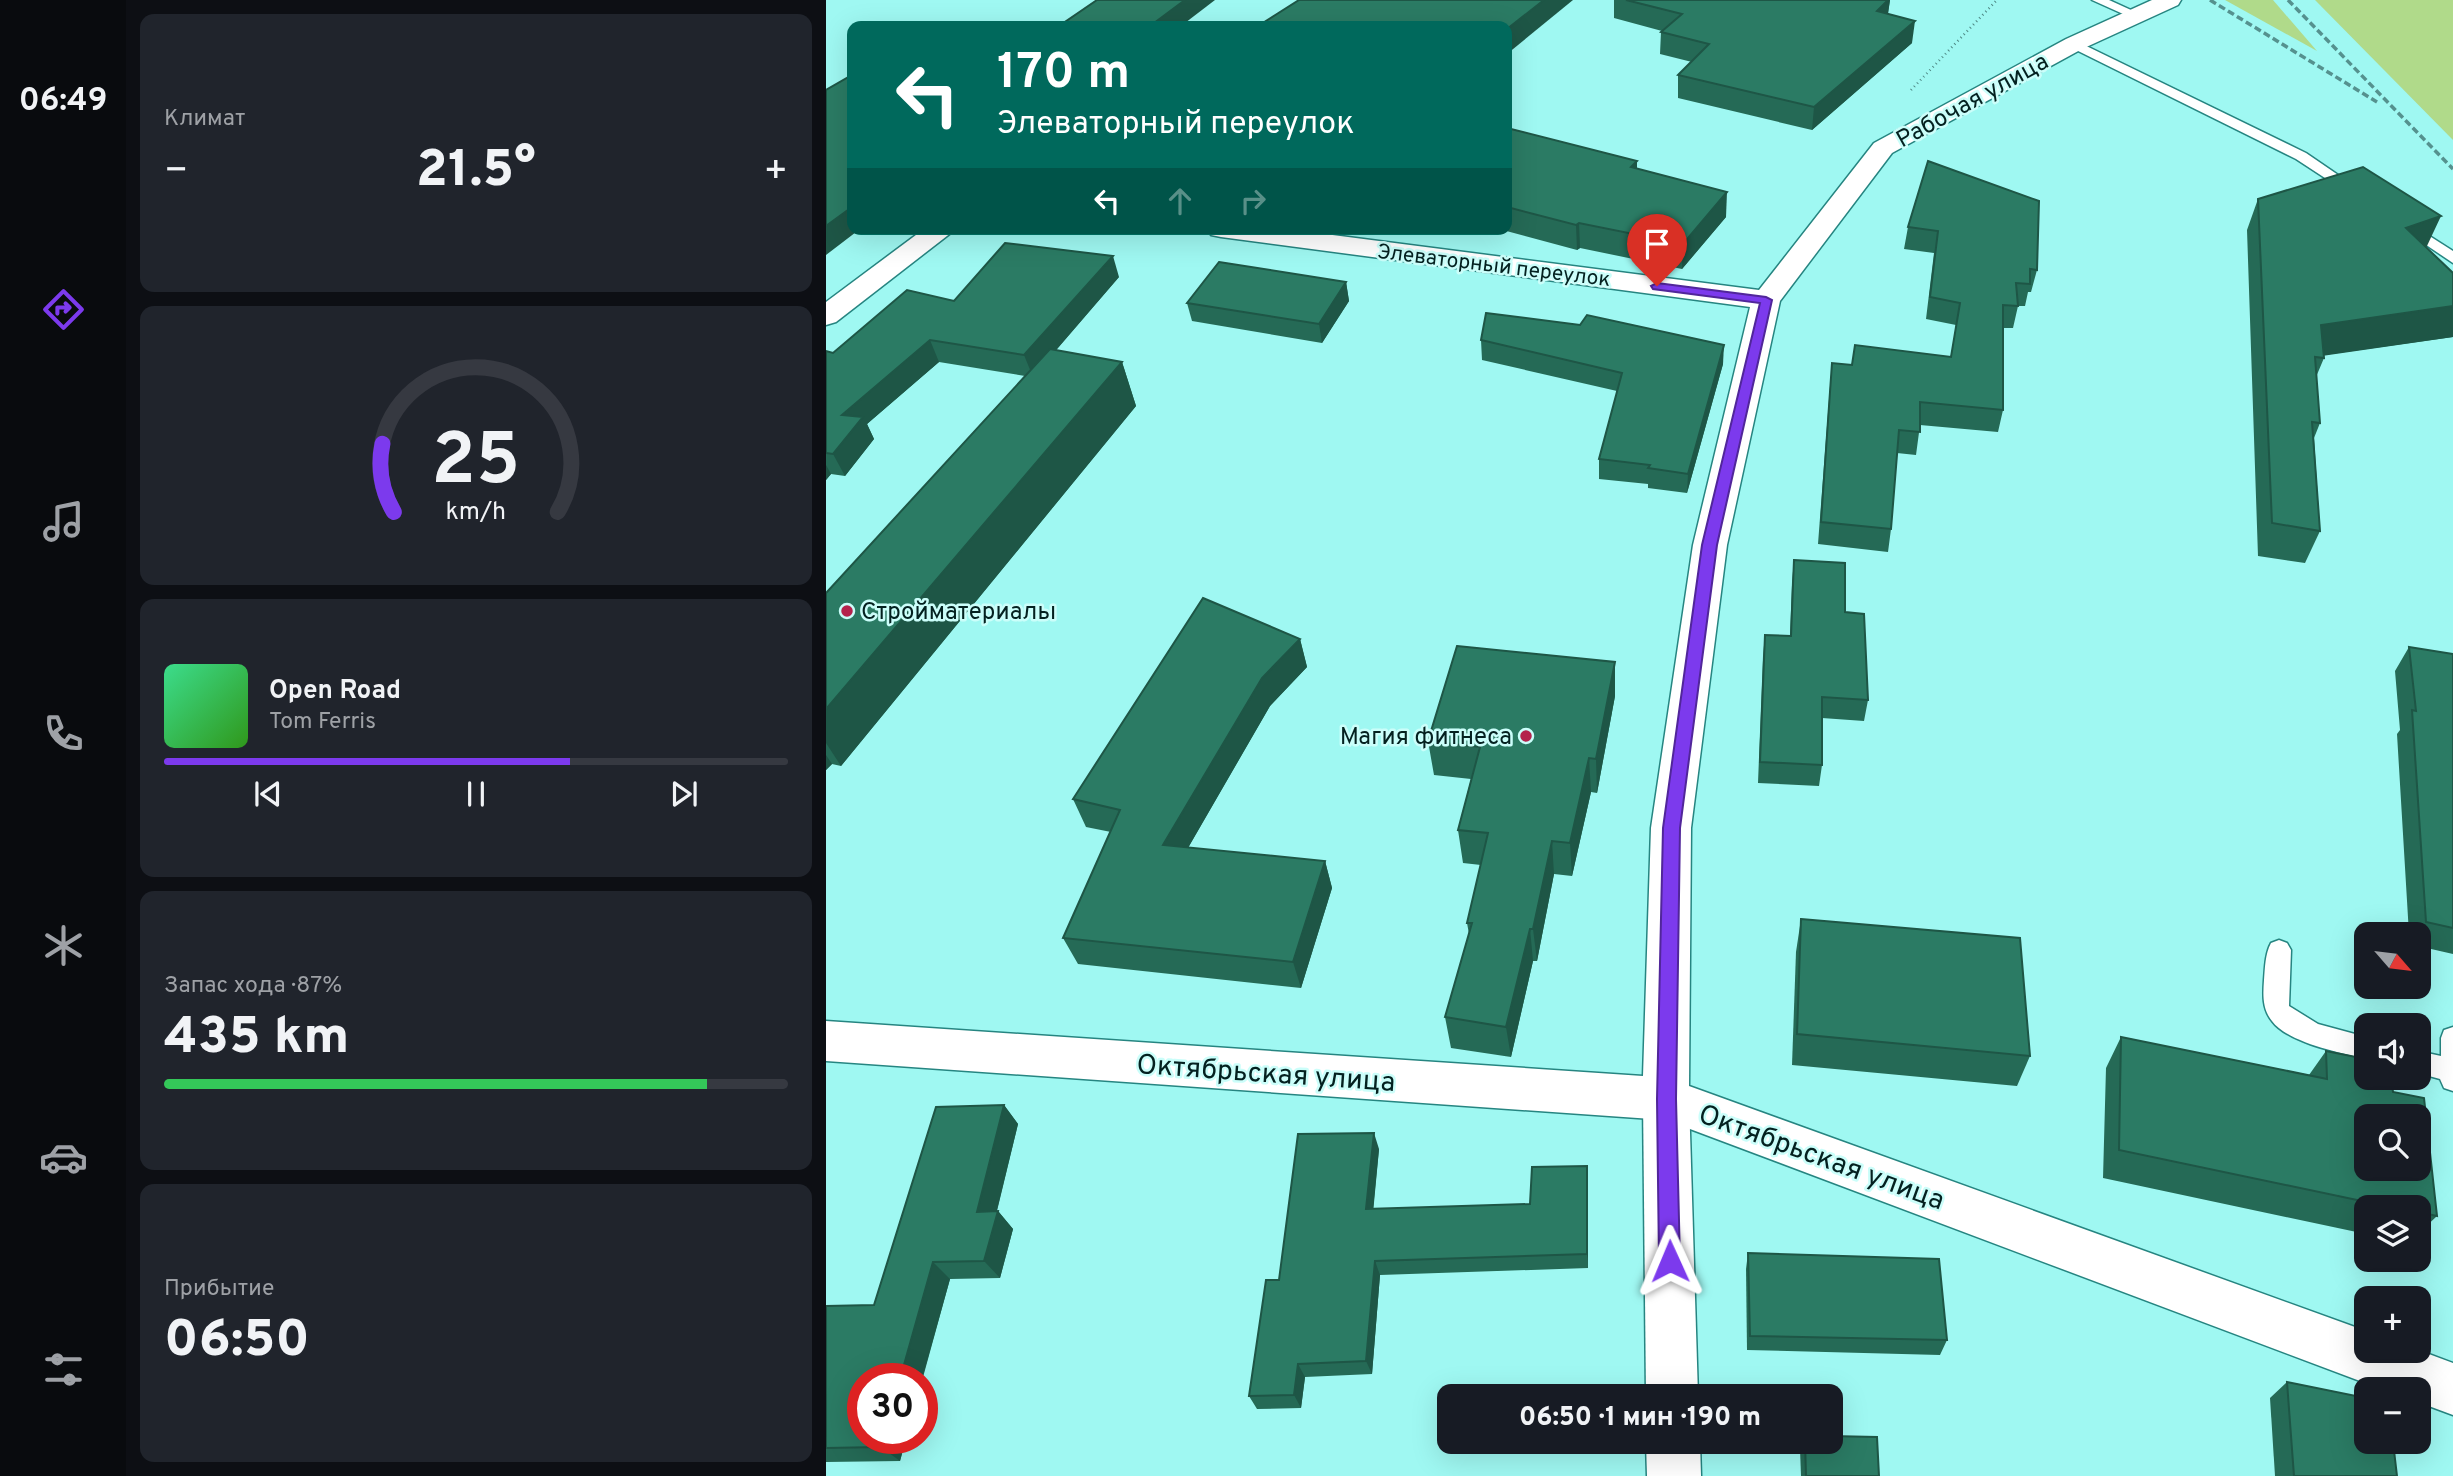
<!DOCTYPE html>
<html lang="ru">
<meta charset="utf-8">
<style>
:root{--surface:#171b24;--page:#20242c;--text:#f1f3f6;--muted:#9ea1a6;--line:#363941;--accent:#7c3aed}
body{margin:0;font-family:Overpass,sans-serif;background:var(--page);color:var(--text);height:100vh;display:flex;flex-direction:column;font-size:26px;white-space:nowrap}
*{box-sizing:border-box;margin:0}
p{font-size:23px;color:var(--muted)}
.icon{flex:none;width:38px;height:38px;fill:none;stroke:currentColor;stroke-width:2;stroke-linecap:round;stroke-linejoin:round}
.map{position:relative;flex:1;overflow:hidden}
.side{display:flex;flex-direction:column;gap:14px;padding:14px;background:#0d0f14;width:700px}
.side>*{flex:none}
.hud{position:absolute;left:21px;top:21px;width:665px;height:214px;border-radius:14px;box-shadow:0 7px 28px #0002;background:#00695c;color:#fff;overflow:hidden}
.needle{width:46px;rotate:118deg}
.buttons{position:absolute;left:1528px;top:922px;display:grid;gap:14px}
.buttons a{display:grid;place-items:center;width:77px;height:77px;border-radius:14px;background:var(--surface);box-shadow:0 7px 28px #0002;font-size:35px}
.speed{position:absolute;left:21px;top:1363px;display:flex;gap:14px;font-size:35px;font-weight:700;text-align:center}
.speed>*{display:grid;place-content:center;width:91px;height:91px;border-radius:50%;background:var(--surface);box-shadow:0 7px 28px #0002;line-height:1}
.speed .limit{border:10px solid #d22;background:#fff;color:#111}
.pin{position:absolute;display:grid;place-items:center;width:60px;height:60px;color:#fff;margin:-72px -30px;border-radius:50% 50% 50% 0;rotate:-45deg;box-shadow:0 0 7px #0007}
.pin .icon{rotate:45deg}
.me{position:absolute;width:77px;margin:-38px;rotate:359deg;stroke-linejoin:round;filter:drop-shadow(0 0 5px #0008)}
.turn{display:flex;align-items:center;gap:24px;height:147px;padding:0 35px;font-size:32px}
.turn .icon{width:91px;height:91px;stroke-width:2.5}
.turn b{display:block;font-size:49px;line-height:60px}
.lanes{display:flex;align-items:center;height:66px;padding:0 35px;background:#0003;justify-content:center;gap:35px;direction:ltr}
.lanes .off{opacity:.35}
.big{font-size:52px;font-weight:800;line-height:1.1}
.side .card{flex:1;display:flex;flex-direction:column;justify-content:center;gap:10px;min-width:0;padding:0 24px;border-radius:14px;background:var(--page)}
.side .dial{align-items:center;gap:0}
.dial svg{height:182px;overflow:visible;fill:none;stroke:var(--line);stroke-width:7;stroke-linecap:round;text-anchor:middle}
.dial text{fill:var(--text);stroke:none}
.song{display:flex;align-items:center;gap:21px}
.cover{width:84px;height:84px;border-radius:10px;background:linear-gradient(135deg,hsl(150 70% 55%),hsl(110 70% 35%))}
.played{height:7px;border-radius:4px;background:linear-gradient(90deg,var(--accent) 65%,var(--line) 65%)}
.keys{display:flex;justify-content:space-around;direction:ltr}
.heat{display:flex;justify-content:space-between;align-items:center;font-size:38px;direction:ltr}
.charge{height:10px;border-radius:5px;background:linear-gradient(90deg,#34c759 87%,var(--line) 0)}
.trip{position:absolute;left:611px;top:1384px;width:406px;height:70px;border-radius:14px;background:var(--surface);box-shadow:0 7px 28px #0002;font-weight:800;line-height:70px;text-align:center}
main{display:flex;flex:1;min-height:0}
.dock{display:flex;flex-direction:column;width:126px;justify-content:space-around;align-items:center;background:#090b0e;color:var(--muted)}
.dock .icon{width:49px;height:49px}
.dock .current{color:var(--accent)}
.dock b{font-size:32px;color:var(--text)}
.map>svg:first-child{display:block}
.green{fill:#b0da8a}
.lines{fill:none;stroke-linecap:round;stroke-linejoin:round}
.lane-casing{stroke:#268581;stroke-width:3}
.street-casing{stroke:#268581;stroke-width:3}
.secondary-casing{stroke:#268581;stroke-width:3}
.path{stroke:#4d8783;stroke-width:2.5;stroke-dasharray:1 3.5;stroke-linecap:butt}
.lane{fill:#fff;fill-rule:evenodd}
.street{fill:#fff;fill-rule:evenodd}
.secondary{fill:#fff;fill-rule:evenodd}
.rail{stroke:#55918e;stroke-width:3.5;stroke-dasharray:7 3.5;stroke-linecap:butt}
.wall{fill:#256a56}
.shaded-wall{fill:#1e5646}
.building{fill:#2b7b64;stroke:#1e5646;stroke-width:2;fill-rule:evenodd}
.route{fill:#7c3aed;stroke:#51269a;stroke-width:2}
.poi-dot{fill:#b4224c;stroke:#cbfefa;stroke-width:2.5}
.labels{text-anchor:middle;stroke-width:5;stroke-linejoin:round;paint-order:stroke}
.far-street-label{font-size:21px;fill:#042120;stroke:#cbfefa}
.street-label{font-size:24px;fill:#042120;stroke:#cbfefa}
.poi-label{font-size:24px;fill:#042120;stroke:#cbfefa;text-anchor:start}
.near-street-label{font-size:28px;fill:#042120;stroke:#cbfefa}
</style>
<main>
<nav class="dock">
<b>06:49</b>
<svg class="icon current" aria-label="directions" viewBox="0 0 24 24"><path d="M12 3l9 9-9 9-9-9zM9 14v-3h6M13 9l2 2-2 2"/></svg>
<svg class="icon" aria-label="music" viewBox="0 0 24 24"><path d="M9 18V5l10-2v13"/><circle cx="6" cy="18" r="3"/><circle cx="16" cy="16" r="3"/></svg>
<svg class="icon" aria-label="phone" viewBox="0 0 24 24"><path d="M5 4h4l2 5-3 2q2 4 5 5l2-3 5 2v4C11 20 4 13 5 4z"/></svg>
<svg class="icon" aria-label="climate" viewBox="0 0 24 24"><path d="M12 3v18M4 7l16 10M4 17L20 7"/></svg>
<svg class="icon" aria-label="car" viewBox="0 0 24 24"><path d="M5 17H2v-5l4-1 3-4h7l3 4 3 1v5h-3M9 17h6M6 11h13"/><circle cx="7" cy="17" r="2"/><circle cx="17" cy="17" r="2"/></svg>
<svg class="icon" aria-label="filters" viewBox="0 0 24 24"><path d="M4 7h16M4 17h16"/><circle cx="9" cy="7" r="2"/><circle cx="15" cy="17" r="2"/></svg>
</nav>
<section class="side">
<div class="card"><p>Климат</p>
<div class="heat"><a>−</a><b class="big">21.5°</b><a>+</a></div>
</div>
<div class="card dial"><svg viewBox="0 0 100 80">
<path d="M14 69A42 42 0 1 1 86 69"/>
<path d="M14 69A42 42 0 0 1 9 39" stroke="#7c3aed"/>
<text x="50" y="56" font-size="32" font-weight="700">25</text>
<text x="50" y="72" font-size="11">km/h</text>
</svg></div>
<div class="card">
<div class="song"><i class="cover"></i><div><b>Open Road</b><p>Tom Ferris</p></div></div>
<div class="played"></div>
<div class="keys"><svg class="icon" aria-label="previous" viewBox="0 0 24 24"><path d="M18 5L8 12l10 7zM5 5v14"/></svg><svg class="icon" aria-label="pause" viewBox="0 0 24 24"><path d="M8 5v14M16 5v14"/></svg><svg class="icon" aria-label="next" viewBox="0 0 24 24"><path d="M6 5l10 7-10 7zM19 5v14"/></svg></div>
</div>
<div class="card"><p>Запас хода · 87%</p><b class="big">435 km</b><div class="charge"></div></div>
<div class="card"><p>Прибытие</p><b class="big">06:50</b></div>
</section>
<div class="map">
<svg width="1627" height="1476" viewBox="0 0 1627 1476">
<rect width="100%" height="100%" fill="#9ff8f2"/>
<g class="green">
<polygon points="1399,0 1447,0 1491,51"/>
<polygon points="1489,0 1627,0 1627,140"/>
</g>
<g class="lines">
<defs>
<g id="lane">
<polygon points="1266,0 1283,0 1316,15 1314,18 1306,18"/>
<polygon points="1248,40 1480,153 1537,192 1535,195 1525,195 1470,159 1244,47 1244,41"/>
<polygon points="1580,221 1627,251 1627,263 1575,228 1573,225 1575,222"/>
<path d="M1453 940 1461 943 1465 950 1463 1006 1492 1024 1540 1037V1059C1515 1053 1462 1043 1446 1021 1436 1009 1437 994 1438 980 1439 968 1439 954 1445 943Z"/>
<polygon points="1627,1027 1627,1091 1618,1088 1614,1079 1592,1073 1592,1051 1615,1056 1615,1038 1618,1030"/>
</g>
<g id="street">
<polygon points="840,1078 856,1084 863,1099 872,1396 820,1396 817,1099 824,1084"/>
<polygon points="820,1442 874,1442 875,1476 821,1476"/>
</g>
<g id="secondary">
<polygon points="1326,0 1355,0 1352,5 1256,49 1066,153 954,301 901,545 865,828 863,1086 1540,1331 1540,1351 1592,1350 1627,1363 1627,1415 1592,1402 1592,1390 1558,1390 840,1120 0,1061 0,1021 817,1076 825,828 867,545 924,307 395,237 385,235 381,229 460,229 933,290 1048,143 1240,39"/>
<polygon points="98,229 130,229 10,322 0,325 0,302"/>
</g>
</defs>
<use href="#lane" class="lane-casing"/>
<use href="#street" class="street-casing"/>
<use href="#secondary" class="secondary-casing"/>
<polyline class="path" points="1085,90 1171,0"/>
<use href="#lane" class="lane"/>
<use href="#street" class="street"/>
<use href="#secondary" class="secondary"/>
<g class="rail">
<polyline points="1384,0 1551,102"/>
<polyline points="1462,0 1627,169"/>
</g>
</g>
<g class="wall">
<polygon points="788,0 1064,0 1062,14 1086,43 986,130 852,98 852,75 866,62 834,54 835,32 836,31 788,18"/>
<polygon points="681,128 811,161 811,169 900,217 856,269 754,248 751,250 673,229 681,229"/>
<polygon points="1102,161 1211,270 1205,292 1202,292 1199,306 1192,306 1187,328 1177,328 1177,410 1172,432 1094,425 1090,455 1071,453 1065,529 1062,552 992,544 1004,386 1006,363 1026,365 1125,357 1130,325 1100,319 1108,253 1078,249 1082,227"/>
<polygon points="1432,199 1600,247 1627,273 1627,337 1498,355 1498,358 1490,377 1494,423 1488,438 1494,531 1479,563 1432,556 1421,230"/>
<polygon points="293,277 230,350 296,362 310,406 15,766 6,764 0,770 0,593 199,376 113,362 41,424 48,439 19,476 5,474 0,480 0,351 7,353 128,301"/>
<polygon points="520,282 523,301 496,343 366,321 361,303"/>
<polygon points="655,340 897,364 861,493 822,488 822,484 773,479 773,459 791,391 656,360"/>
<polygon points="968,560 1019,612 1042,700 1038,721 996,718 996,765 993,786 932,783 937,656 939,635 964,636 966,582"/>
<polygon points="474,639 481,667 444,706 362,848 499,861 506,888 475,988 252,964 237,938 285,832 260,827 247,799"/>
<polygon points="1583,647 1627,654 1627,954 1592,946 1592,934 1583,934 1571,734 1574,730 1569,671"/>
<polygon points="789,696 771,793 765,792 746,876 728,874 711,961 707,961 685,1057 625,1048 619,1017 643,934 641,923 655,865 637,863 632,830 645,779 608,775 602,741"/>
<polygon points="975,919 1204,1056 1191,1086 966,1065 970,952"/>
<polygon points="1295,1037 1483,1075 1500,1051 1567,1092 1611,1216 1592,1234 1592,1208 1540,1208 1540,1234 1277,1178 1280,1068"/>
<polygon points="178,1105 192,1124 171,1211 172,1211 187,1229 174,1278 124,1279 74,1461 0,1462 0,1306 48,1305"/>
<polygon points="553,1149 547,1209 704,1204 761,1166 762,1268 554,1275 546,1374 479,1377 475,1408 431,1409 423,1396 453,1280"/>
<polygon points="922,1253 1121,1340 1114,1355 921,1350 920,1269"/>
<polygon points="1461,1382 1571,1476 1449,1476 1444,1398"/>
<polygon points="976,1442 1004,1442 1053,1476 975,1476 974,1449"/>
</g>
<g class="shaded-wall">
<polygon points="359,0 389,0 355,26 324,26"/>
<polygon points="718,0 747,0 681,54 681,29"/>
<polygon points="1062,0 1064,0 1061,19 1051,11"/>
<polygon points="1089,21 1086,43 986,130 988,107"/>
<polygon points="811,161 811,185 805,167"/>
<polygon points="901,192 900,217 856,269 857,244"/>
<polygon points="26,207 26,229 34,229 0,255 0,226"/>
<polygon points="1615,216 1600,248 1580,228"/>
<polygon points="753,223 754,248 751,250 750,225"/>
<polygon points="287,256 293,277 207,377 198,355"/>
<polygon points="520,282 523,301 496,343 493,324"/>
<polygon points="1627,306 1627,337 1482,358 1495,325"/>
<polygon points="104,340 113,362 41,424 48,439 19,476 7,454 16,415"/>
<polygon points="898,345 897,364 861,493 862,474"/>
<polygon points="296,362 310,406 15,766 0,743 0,709"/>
<polygon points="0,465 5,474 0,480"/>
<polygon points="474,639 481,667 444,706 348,872 337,845 436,678"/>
<polygon points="789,662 789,696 771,793 770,759"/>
<polygon points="0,755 6,764 0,770"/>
<polygon points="763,758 765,792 746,876 744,843"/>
<polygon points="726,841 728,874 711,961 707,929"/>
<polygon points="499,861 506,888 475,988 467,962"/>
<polygon points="704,929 707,961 685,1057 680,1027"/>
<polygon points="178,1105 192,1124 166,1230 151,1212"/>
<polygon points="548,1133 553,1149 546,1224 540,1209"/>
<polygon points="761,1166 762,1182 762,1268 761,1254"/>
<polygon points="172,1211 187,1229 174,1278 158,1261"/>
<polygon points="549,1261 554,1275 546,1374 540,1361"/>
<polygon points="107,1262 124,1279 96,1379 74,1379"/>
<polygon points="472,1364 479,1377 475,1408 468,1395"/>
<polygon points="57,1438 80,1438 74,1461 55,1447"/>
</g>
<g class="building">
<polygon points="271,0 359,0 324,26 233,26"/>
<polygon points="473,0 718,0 681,29 681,26 432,26"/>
<polygon points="800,0 1062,0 1051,11 1089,21 988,107 852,75 883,44 835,32 856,14"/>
<polygon points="26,75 26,207 0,226 0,90"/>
<polygon points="681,128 811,161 805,167 901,192 857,244 753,223 750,225 681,207"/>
<polygon points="1102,161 1213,201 1211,270 1204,269 1204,284 1190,283 1192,306 1177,305 1177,410 1094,402 1094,432 1073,430 1065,529 995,522 1006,363 1026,365 1029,345 1125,357 1134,303 1104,297 1112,231 1082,227"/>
<polygon points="1537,167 1615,216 1580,228 1627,273 1627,306 1495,325 1498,358 1489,357 1494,423 1486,422 1494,531 1446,523 1432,199"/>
<polygon points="179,243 287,256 198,355 104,340 16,415 37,417 7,454 0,453 0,351 7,353 81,290 128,301"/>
<polygon points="393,262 520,282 493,324 361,303"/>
<polygon points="660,313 754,325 761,315 898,345 862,474 822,468 824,465 773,459 796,373 655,340"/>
<polygon points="224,349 296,362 0,709 0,593"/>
<polygon points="968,560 1019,563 1019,612 1038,614 1042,700 996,697 996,765 934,762 939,635 965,636"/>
<polygon points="377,598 474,639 436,678 337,845 499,861 467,962 237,938 294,810 247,799"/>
<polygon points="631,646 789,662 770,759 763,758 744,843 726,841 707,929 704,929 680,1027 619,1017 646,923 641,923 662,833 632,830 654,747 602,741"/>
<polygon points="1583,647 1627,654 1627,928 1600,922 1586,710 1590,711"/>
<polygon points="975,919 1194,938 1204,1056 971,1034"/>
<path d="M1295 1037 1501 1079 1500 1051 1540 1059V1078H1565L1567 1092 1598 1098 1611 1216 1592 1212V1208H1569L1293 1150ZM1540 1116H1592V1169H1540Z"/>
<polygon points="178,1105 151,1212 172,1211 158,1261 107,1262 74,1379 37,1379 37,1438 57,1438 55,1447 0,1448 0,1306 48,1305 110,1107"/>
<polygon points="548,1133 540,1209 704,1204 706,1167 761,1166 761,1254 549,1261 540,1361 472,1364 468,1395 423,1396 440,1280 453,1280 472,1134"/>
<polygon points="922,1253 1113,1259 1121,1340 924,1336"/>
<polygon points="1461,1382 1540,1398 1540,1442 1567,1442 1571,1476 1468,1476"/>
<polygon points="1004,1436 1051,1437 1053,1476 980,1476 979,1442 1004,1442"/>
</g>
<polygon class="route" points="831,283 940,297 946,300 891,545 854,828 850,1099 854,1261 851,1268 844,1271 836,1268 833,1261 831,1099 837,828 876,545 934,303 827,289 825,286"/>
<g class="poi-dot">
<circle cx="21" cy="611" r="7"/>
<circle cx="700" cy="736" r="7"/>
</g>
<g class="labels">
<g class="far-street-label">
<text transform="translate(668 265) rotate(7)" y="7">Элеваторный переулок</text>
</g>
<g class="street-label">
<text transform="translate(1146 100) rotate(-29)" y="8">Рабочая улица</text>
</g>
<g class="poi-label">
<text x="35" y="619">Стройматериалы</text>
<text x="686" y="744" text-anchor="end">Магия фитнеса</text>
</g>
<g class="near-street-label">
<text transform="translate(440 1072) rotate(4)" y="10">Октябрьская улица</text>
<text transform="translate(996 1156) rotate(20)" y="10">Октябрьская улица</text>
</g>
</g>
</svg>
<div class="buttons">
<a><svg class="needle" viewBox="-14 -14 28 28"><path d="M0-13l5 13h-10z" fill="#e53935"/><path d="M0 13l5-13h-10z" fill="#9ea1a6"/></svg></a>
<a><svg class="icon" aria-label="sound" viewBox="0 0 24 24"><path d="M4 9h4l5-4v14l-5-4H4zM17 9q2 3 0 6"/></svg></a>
<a><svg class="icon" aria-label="search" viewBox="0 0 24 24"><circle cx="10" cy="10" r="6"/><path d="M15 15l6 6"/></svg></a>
<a><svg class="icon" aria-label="layers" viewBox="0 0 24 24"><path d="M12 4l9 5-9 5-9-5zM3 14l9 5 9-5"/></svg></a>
<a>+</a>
<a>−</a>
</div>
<div class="speed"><div class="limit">30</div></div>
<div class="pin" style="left:831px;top:286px;background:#d93025"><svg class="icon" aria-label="arrive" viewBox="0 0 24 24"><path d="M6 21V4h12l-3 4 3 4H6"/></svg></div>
<svg class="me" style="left:844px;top:1261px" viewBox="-20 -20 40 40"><path d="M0-17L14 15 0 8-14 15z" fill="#7c3aed" stroke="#fff" stroke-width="4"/></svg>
<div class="trip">06:50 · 1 мин · 190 m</div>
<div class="hud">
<div class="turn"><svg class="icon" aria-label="left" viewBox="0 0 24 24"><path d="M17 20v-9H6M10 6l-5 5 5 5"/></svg><div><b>170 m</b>Элеваторный переулок</div></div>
<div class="lanes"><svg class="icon" aria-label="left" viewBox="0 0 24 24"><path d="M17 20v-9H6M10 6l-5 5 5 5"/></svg><svg class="icon off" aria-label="ahead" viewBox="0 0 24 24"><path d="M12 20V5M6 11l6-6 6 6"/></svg><svg class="icon off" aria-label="right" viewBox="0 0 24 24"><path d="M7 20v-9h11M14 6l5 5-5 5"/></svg></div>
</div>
</div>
</main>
